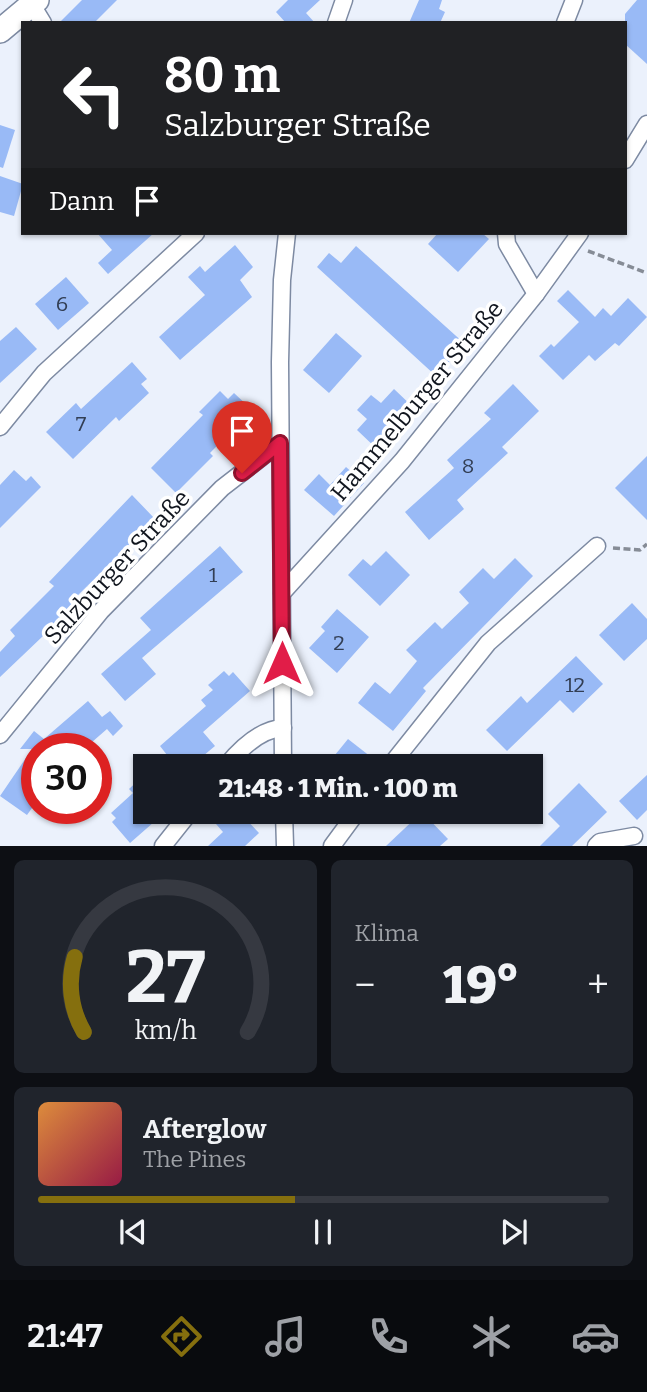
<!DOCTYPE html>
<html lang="de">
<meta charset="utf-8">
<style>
:root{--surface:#171b24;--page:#20242c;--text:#f1f3f6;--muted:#9ea1a6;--line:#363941;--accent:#856f0e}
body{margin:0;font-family:Bitter,serif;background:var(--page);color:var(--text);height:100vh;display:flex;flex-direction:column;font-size:26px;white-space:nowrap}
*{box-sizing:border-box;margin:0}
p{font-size:23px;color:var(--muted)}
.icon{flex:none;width:38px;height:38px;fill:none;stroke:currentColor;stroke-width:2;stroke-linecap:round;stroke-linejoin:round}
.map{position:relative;height:846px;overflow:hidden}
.sheet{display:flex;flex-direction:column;gap:14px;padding:14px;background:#0d0f14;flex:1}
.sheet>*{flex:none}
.banner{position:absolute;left:21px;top:21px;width:606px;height:214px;border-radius:0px;box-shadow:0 2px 5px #0004;background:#202124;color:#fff;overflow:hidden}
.speed{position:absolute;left:21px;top:733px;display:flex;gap:14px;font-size:35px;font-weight:700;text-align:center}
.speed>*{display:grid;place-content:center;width:91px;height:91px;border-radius:50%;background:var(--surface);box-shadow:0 2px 5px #0004;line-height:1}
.speed .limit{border:10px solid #d22;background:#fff;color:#111}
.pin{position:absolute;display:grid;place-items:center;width:60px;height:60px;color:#fff;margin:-72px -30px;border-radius:50% 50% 50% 0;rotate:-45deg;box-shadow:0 0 7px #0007}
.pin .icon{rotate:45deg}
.me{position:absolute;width:77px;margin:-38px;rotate:0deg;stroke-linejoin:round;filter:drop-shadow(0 0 5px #0008)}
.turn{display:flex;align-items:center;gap:24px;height:147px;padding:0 28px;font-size:32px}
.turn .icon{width:91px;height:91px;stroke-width:2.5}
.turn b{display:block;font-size:49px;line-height:60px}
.then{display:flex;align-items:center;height:66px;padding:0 28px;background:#0003;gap:14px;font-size:26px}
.big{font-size:52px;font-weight:800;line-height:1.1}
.sheet .card{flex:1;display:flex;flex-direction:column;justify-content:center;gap:10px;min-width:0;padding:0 24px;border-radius:10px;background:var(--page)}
.sheet .dial{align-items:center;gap:0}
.dial svg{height:182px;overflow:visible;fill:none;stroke:var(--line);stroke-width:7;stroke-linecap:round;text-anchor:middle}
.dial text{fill:var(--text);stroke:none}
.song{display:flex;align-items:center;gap:21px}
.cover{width:84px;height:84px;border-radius:10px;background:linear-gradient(135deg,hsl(30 70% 55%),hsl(340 70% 35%))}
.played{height:7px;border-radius:4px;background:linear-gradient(90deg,var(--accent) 45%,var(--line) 45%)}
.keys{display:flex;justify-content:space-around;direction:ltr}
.heat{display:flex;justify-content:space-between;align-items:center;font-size:38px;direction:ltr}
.sheet .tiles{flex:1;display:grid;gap:14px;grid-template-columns:1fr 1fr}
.card:last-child{grid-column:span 2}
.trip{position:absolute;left:133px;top:754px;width:410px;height:70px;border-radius:0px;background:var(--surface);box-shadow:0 2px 5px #0004;font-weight:800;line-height:70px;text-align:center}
.dock{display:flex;height:112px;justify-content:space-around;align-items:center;background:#090b0e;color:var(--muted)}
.dock .icon{width:49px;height:49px}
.dock .on{color:var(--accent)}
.dock b{font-size:32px;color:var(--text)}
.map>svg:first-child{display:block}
.building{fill:#99baf6}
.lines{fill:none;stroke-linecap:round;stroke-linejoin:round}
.minor-casing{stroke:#7d8aa2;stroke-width:19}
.secondary-casing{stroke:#7d8aa2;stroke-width:26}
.path{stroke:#868c96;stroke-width:3.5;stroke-dasharray:7 3.5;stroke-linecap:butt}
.minor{stroke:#fff;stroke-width:16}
.secondary{stroke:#fff;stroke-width:23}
.route-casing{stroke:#92132f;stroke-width:18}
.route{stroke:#e11d48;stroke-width:12}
.labels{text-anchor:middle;stroke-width:7;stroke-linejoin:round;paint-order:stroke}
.number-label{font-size:21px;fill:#323e54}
.street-label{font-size:24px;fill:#10151e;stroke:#fff}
</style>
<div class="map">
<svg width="647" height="846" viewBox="0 0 647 846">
<rect width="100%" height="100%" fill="#ebf1fc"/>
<g class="building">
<polygon points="82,0 117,0 94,23 59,23"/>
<polygon points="288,0 320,0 306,13 315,23 286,23 276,12"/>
<polygon points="419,0 442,0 439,9 445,12 440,23 409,23"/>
<polygon points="637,0 647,0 647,64 625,44 625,14"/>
<polygon points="0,125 15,130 3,168 0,167"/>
<polygon points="0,176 23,184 14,216 0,212"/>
<polygon points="97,233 154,233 108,274 98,263 112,250"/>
<polygon points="438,233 482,233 489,239 458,272 428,244"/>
<polygon points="235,245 253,267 240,280 252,297 180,360 159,337 205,295 188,277 200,266 205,272"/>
<polygon points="356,246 465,344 436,376 317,267 329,253 341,263"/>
<polygon points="66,277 89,303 58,330 35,304"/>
<polygon points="568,290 595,317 603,308 611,316 628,298 647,317 619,346 615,343 595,361 589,355 563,380 539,356 551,344 554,347 579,322 557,301"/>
<polygon points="16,327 37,349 0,383 0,341"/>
<polygon points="336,333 362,356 329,393 303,370"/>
<polygon points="132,362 147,379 141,384 149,393 119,421 116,417 73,459 46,432 76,403 81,409"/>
<polygon points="513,384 539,411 502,447 508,453 457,500 464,509 429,540 405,512 454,468 447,460 491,419 484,413"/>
<polygon points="394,389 414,408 377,449 357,430 367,419 357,410 371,395 381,403"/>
<polygon points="220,391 228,399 234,393 252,410 210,453 213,456 176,493 151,468 203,415 199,412"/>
<polygon points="647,456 647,520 615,488"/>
<polygon points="346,467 364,483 334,516 304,490 319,474 330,485"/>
<polygon points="14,470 26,481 31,476 41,487 0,528 0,485"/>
<polygon points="132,495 155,519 70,603 82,614 72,624 64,616 0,677 0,652 15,636 10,630 54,586 49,582"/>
<polygon points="220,546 243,572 142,658 156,674 125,701 101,674 151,630 140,618"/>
<polygon points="386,551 410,575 380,606 348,575 363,559 371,566"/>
<polygon points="515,558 533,576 423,688 426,691 393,731 358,703 375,682 390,694 417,661 406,650 435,622 442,629 469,603 459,592 483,568 494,579"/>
<polygon points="632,603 647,619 647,639 624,661 599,635"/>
<polygon points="337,609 369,637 337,673 309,648 325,631 321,627"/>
<polygon points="576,656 603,684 573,713 560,700 507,751 486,730 521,696 527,703"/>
<polygon points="224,671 229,676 233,672 250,691 203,732 215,746 191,766 154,766 167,755 160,746 206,706 201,700 213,690 208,685"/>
<polygon points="88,701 102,717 110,711 123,726 113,736 107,729 84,749 37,749 37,801 27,815 0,796 32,749 20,749 34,731 44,739"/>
<polygon points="348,739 380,764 380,766 326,766"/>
<polygon points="145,774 145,812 154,822 130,843 112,822 116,818 111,813 133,793 129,789"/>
<polygon points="647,775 647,810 637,820 619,801"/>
<polygon points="579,783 607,812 572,846 540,846 560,826 548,814"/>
<polygon points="229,812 239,812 259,833 245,846 208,846 223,832 216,824"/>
<polygon points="422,812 448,839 440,846 386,846"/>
</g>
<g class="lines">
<defs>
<g id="minor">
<polyline points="32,5 43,23"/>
<polyline points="336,23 344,0"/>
<polyline points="565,23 574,0"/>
<polyline points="625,160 647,124"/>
<polyline points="506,233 507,244 536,294"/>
<polyline points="0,427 44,373 196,233"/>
<polyline points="282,593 402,461 536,294 580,233"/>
<polyline points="0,735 101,611 222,488 280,443"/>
<path d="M226 766C240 749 260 729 283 728"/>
<polyline points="283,766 280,362 282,280 287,233"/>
<polyline points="390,766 488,643 597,546"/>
<polyline points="284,812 285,846"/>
<polyline points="163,846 190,812"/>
<polyline points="332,846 357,812"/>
<polyline points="596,846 600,842 634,836"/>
</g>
<polyline id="secondary" points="0,31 37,0"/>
</defs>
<use href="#minor" class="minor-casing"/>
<use href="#secondary" class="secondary-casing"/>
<g class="path">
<polyline points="588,251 647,273"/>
<polyline points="613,548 640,550 647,544"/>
</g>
<use href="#minor" class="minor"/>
<use href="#secondary" class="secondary"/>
</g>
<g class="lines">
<defs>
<polyline id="route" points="242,473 280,443 282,663"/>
</defs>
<use href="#route" class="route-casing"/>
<use href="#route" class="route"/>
</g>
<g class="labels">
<g class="number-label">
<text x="62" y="311">6</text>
<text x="81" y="431">7</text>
<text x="468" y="473">8</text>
<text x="213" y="582">1</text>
<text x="339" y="650">2</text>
<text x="575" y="692">12</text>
</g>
<g class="street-label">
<text transform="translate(417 401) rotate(-50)" y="8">Hammelburger Straße</text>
<text transform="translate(117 567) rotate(-47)" y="8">Salzburger Straße</text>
</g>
</g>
</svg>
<div class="speed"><div class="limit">30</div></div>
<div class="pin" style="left:242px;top:473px;background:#d93025"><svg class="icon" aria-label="arrive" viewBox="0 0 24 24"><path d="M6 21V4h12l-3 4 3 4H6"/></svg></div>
<svg class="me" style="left:282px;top:663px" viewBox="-20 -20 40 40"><path d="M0-17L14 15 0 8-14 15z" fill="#e11d48" stroke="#fff" stroke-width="4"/></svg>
<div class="trip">21:48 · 1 Min. · 100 m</div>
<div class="banner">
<div class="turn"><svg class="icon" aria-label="left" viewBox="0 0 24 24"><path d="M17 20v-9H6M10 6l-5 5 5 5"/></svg><div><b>80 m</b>Salzburger Straße</div></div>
<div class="then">Dann<svg class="icon" aria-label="arrive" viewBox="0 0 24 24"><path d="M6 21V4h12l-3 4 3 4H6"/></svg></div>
</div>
</div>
<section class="sheet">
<div class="tiles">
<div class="card dial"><svg viewBox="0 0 100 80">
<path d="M14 69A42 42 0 1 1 86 69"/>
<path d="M14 69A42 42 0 0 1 10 36" stroke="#856f0e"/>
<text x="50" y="56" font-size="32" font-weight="700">27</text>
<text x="50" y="72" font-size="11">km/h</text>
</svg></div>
<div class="card"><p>Klima</p>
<div class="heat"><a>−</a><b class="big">19°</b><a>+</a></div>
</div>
<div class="card">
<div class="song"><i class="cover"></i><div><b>Afterglow</b><p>The Pines</p></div></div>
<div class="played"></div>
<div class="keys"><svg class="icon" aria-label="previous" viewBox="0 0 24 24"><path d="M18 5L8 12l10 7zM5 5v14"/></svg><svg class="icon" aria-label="pause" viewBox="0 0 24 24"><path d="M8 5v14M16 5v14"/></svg><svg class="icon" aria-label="next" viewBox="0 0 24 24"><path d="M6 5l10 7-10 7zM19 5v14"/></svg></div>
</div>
</div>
</section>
<nav class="dock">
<b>21:47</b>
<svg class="icon on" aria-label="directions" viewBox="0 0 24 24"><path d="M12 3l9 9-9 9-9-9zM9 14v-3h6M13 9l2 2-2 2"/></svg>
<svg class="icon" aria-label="music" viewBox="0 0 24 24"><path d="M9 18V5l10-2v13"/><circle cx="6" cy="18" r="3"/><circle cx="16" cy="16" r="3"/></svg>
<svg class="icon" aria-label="phone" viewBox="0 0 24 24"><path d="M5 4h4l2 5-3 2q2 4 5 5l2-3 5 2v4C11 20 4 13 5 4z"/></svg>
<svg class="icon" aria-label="climate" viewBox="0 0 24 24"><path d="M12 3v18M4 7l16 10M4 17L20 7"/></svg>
<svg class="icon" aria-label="car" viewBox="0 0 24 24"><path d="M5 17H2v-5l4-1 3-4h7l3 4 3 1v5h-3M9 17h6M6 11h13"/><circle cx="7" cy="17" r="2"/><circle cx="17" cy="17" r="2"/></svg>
</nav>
